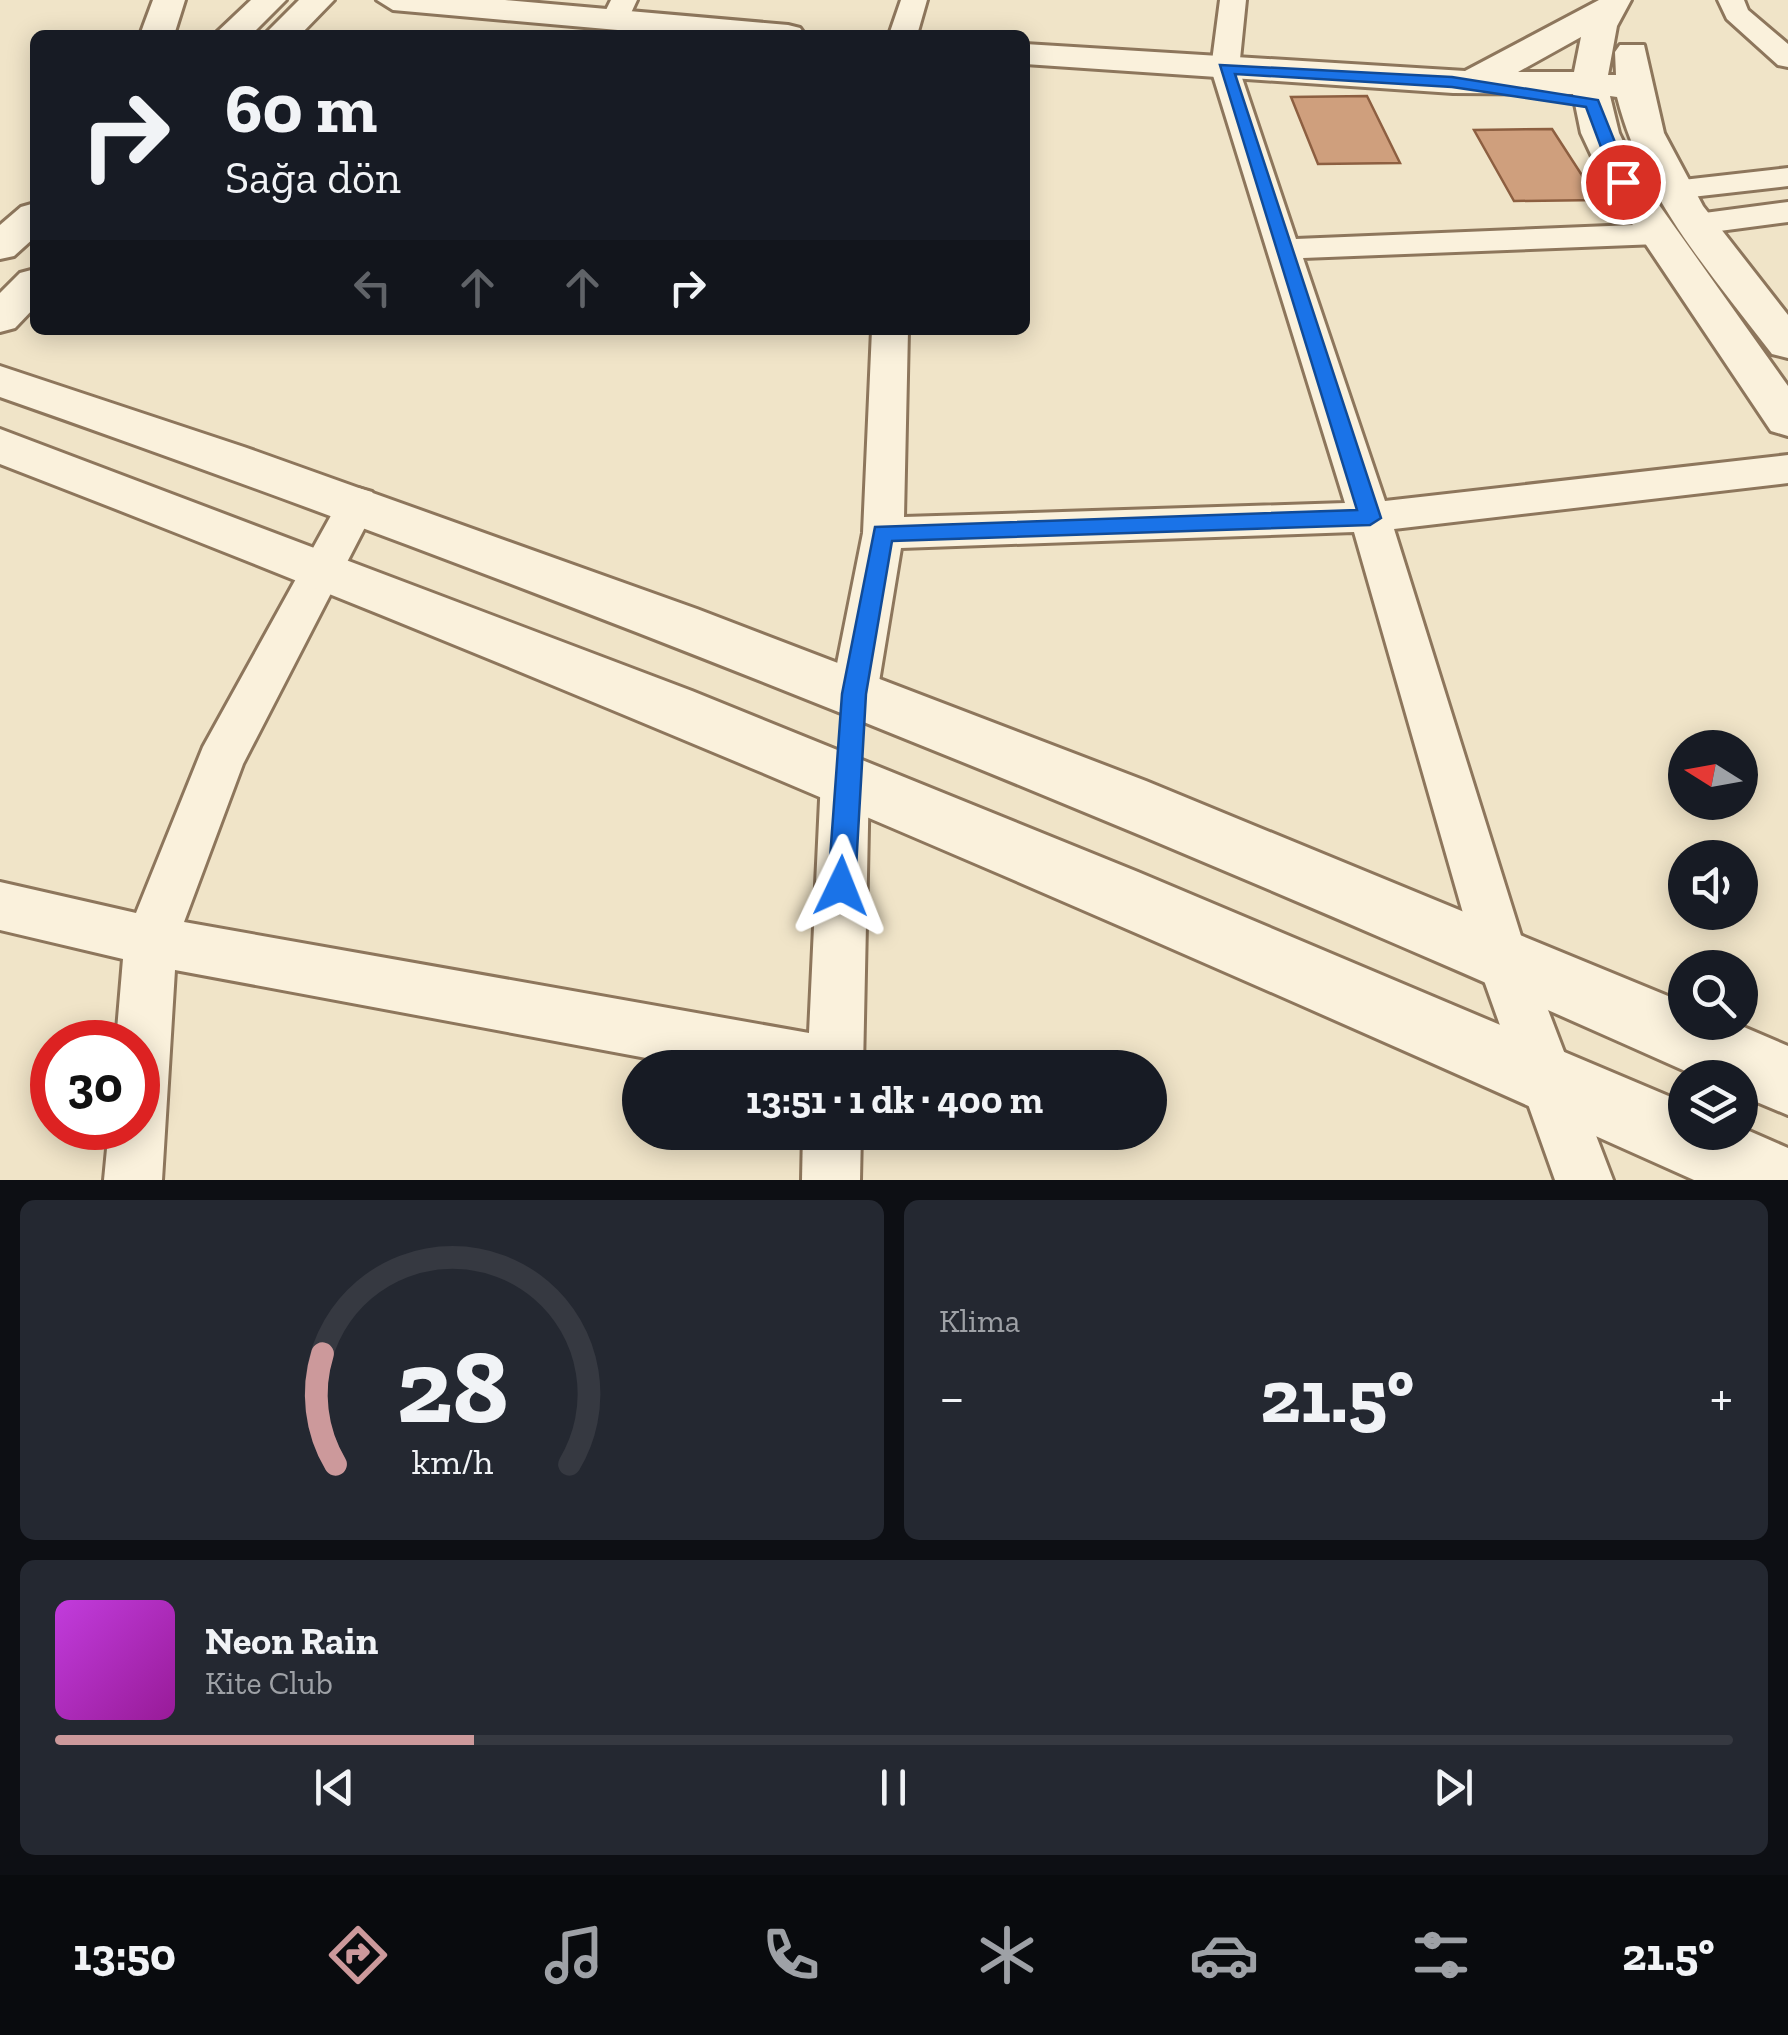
<!DOCTYPE html>
<html lang="tr">
<meta charset="utf-8">
<style>
:root{--surface:#171b24;--page:#242831;--text:#f1f3f6;--muted:#9ea1a6;--line:#363941;--accent:#cc999b}
body{margin:0;font-family:"Zilla Slab",serif;background:var(--page);color:var(--text);height:100vh;display:flex;flex-direction:column;font-size:38px;white-space:nowrap}
*{box-sizing:border-box;margin:0}
p{font-size:32px;color:var(--muted)}
.icon{flex:none;width:55px;height:55px;fill:none;stroke:currentColor;stroke-width:2;stroke-linecap:round;stroke-linejoin:round}
.map{position:relative;height:1180px;overflow:hidden}
.panel{display:flex;flex-direction:column;gap:20px;padding:20px;background:#0d0f14;flex:1}
.panel>*{flex:none}
.hud{position:absolute;left:30px;top:30px;width:1000px;height:305px;border-radius:15px;box-shadow:0 5px 25px #0003;background:#171b24;color:var(--text);overflow:hidden}
.needle{width:65px;rotate:281deg}
.fabs{position:absolute;left:1668px;top:730px;display:grid;gap:20px}
.fabs a{display:grid;place-items:center;width:90px;height:90px;border-radius:50%;background:var(--surface);box-shadow:0 5px 25px #0003;font-size:50px}
.speed{position:absolute;left:30px;top:1020px;display:flex;gap:20px;font-size:50px;font-weight:700;text-align:center}
.speed>*{display:grid;place-content:center;width:130px;height:130px;border-radius:50%;background:var(--surface);box-shadow:0 5px 25px #0003;line-height:1}
.speed .limit{border:15px solid #d22;background:#fff;color:#111}
.pin{position:absolute;display:grid;place-items:center;width:85px;height:85px;color:#fff;margin:-42px;border:5px solid #fff;border-radius:50%;box-shadow:0 2px 10px #0007}
.me{position:absolute;width:110px;margin:-55px;rotate:2deg;stroke-linejoin:round;filter:drop-shadow(0 0 8px #0008)}
.turn{display:flex;align-items:center;gap:35px;height:210px;padding:0 30px;font-size:45px}
.turn .icon{width:130px;height:130px;stroke-width:2.5}
.turn b{display:block;font-size:70px;line-height:85px}
.lanes{display:flex;align-items:center;height:95px;padding:0 30px;background:#0003;justify-content:center;gap:50px;direction:ltr}
.lanes .off{opacity:.35}
.big{font-size:75px;font-weight:800;line-height:1.1}
.panel .widget{flex:1;display:flex;flex-direction:column;justify-content:center;gap:15px;min-width:0;padding:0 35px;border-radius:15px;background:var(--page)}
.panel .dial{align-items:center;gap:0}
.dial svg{height:260px;overflow:visible;fill:none;stroke:var(--line);stroke-width:7;stroke-linecap:round;text-anchor:middle}
.dial text{fill:var(--text);stroke:none}
.song{display:flex;align-items:center;gap:30px}
.cover{width:120px;height:120px;border-radius:15px;background:linear-gradient(135deg,hsl(290 70% 55%),hsl(300 70% 35%))}
.played{height:10px;border-radius:5px;background:linear-gradient(90deg,var(--accent) 25%,var(--line) 25%)}
.keys{display:flex;justify-content:space-around;direction:ltr}
.heat{display:flex;justify-content:space-between;align-items:center;font-size:55px;direction:ltr}
.panel .tiles{flex:1;display:grid;gap:20px;grid-template-columns:1fr 1fr}
.widget:last-child{grid-column:span 2}
.trip{position:absolute;left:622px;top:1050px;width:545px;height:100px;border-radius:50px;background:var(--surface);box-shadow:0 5px 25px #0003;font-weight:800;line-height:100px;text-align:center}
.tabs{display:flex;height:160px;justify-content:space-around;align-items:center;background:#090b0e;color:var(--muted)}
.tabs .icon{width:70px;height:70px}
.tabs .on{color:var(--accent)}
.tabs b{font-size:45px;color:var(--text)}
.map>svg:first-child{display:block}
.building{fill:#cf9f7d;stroke:#8d5f41;stroke-width:2.5}
.lines{fill:none;stroke-linecap:round;stroke-linejoin:round}
.minor-casing{stroke:#8d765c;stroke-width:6}
.tertiary-casing{stroke:#8d765c;stroke-width:6}
.minor{fill:#faf1dc;fill-rule:evenodd}
.tertiary{fill:#faf1dc;fill-rule:evenodd}
.route{fill:#1a73e8;stroke:#114b97;stroke-width:2.5}
</style>
<div class="map">
<svg width="1788" height="1180" viewBox="0 0 1788 1180">
<rect width="100%" height="100%" fill="#f0e4c8"/>
<g class="building">
<polygon points="1367,96 1400,163 1318,164 1291,97"/>
<polygon points="1552,129 1598,200 1514,201 1474,130"/>
</g>
<g class="lines">
<defs>
<g id="minor">
<polygon points="611,0 637,0 625,26 615,28 601,20"/>
<polygon points="901,0 927,0 917,35 889,35"/>
<polygon points="1220,0 1246,0 1239,69 1296,239 1658,224 1674,234 1658,244 1303,258 1385,501 1788,455 1788,483 1394,529 1527,955 1613,1180 1555,1180 1475,955 1354,532 901,548 877,694 870,707 854,713 838,707 831,694 863,533 872,330 908,330 904,517 1345,503 1211,69"/>
<polygon points="1718,0 1744,0 1748,10 1788,44 1788,67 1778,65 1727,19"/>
<polygon points="1788,168 1788,186 1674,199 1658,190 1674,181"/>
<polygon points="1788,202 1788,222 1697,234 1681,224 1697,214"/>
<polygon points="358,488 372,492 378,502 243,764 184,922 809,1033 821,779 828,765 845,759 862,765 869,779 863,1068 700,1068 175,970 162,1180 104,1180 109,1128 138,1128 138,1042 116,1042 123,959 0,930 0,882 136,913 203,747 344,492"/>
<polygon points="803,1132 861,1132 860,1180 802,1180"/>
</g>
<g id="tertiary">
<polygon points="153,0 185,0 174,35 140,35"/>
<polygon points="251,0 286,0 251,35 214,35"/>
<polygon points="299,0 334,0 300,35 264,35"/>
<polygon points="377,0 505,0 788,25 800,28 805,35 674,35 393,10"/>
<path d="M1599 0H1631L1617 26 1608 75H1616L1615 52 1620 45H1644L1664 133 1703 206 1788 315V358L1772 354C1711 274 1642 197 1617 97L1610 96 1619 133 1642 181 1788 386V436L1771 431 1604 182 1581 133 1573 94 1453 93 1025 64V44L1465 71ZM1581 37 1574 72H1518Z"/>
<polygon points="35,203 35,237 14,256 0,259 0,225 21,207"/>
<polygon points="35,269 35,307 15,328 0,332 0,293 20,273"/>
<path d="M0 366 244 447 697 609 1146 781 1685 1003V1022H1732L1788 1046V1115L1740 1095V1078H1701C1143 828 577 599 0 397Z"/>
<path d="M0 429 692 691 1138 872 1685 1103V1132H1740V1127L1788 1148V1180H1694C1135 929 573 685 0 464Z"/>
</g>
</defs>
<use href="#minor" class="minor-casing"/>
<use href="#tertiary" class="tertiary-casing"/>
<use href="#minor" class="minor"/>
<use href="#tertiary" class="tertiary"/>
</g>
<polygon class="route" points="1220,65 1452,77 1598,100 1631,182 1623,187 1614,182 1586,107 1452,87 1235,74 1381,518 1370,525 892,541 866,694 855,886 851,895 841,898 832,895 828,886 842,694 875,527 1357,510"/>
</svg>
<div class="fabs">
<a><svg class="needle" viewBox="-14 -14 28 28"><path d="M0-13l5 13h-10z" fill="#e53935"/><path d="M0 13l5-13h-10z" fill="#9ea1a6"/></svg></a>
<a><svg class="icon" aria-label="sound" viewBox="0 0 24 24"><path d="M4 9h4l5-4v14l-5-4H4zM17 9q2 3 0 6"/></svg></a>
<a><svg class="icon" aria-label="search" viewBox="0 0 24 24"><circle cx="10" cy="10" r="6"/><path d="M15 15l6 6"/></svg></a>
<a><svg class="icon" aria-label="layers" viewBox="0 0 24 24"><path d="M12 4l9 5-9 5-9-5zM3 14l9 5 9-5"/></svg></a>
</div>
<div class="speed"><div class="limit">30</div></div>
<div class="pin" style="left:1623px;top:182px;background:#d93025"><svg class="icon" aria-label="arrive" viewBox="0 0 24 24"><path d="M6 21V4h12l-3 4 3 4H6"/></svg></div>
<svg class="me" style="left:841px;top:886px" viewBox="-20 -20 40 40"><path d="M0-17L14 15 0 8-14 15z" fill="#1a73e8" stroke="#fff" stroke-width="4"/></svg>
<div class="trip">13:51 · 1 dk · 400 m</div>
<div class="hud">
<div class="turn"><svg class="icon" aria-label="right" viewBox="0 0 24 24"><path d="M7 20v-9h11M14 6l5 5-5 5"/></svg><div><b>60 m</b>Sağa dön</div></div>
<div class="lanes"><svg class="icon off" aria-label="left" viewBox="0 0 24 24"><path d="M17 20v-9H6M10 6l-5 5 5 5"/></svg><svg class="icon off" aria-label="ahead" viewBox="0 0 24 24"><path d="M12 20V5M6 11l6-6 6 6"/></svg><svg class="icon off" aria-label="ahead" viewBox="0 0 24 24"><path d="M12 20V5M6 11l6-6 6 6"/></svg><svg class="icon" aria-label="right" viewBox="0 0 24 24"><path d="M7 20v-9h11M14 6l5 5-5 5"/></svg></div>
</div>
</div>
<section class="panel">
<div class="tiles">
<div class="widget dial"><svg viewBox="0 0 100 80">
<path d="M14 69A42 42 0 1 1 86 69"/>
<path d="M14 69A42 42 0 0 1 10 35" stroke="#cc999b"/>
<text x="50" y="56" font-size="32" font-weight="700">28</text>
<text x="50" y="72" font-size="11">km/h</text>
</svg></div>
<div class="widget"><p>Klima</p>
<div class="heat"><a>−</a><b class="big">21.5°</b><a>+</a></div>
</div>
<div class="widget">
<div class="song"><i class="cover"></i><div><b>Neon Rain</b><p>Kite Club</p></div></div>
<div class="played"></div>
<div class="keys"><svg class="icon" aria-label="previous" viewBox="0 0 24 24"><path d="M18 5L8 12l10 7zM5 5v14"/></svg><svg class="icon" aria-label="pause" viewBox="0 0 24 24"><path d="M8 5v14M16 5v14"/></svg><svg class="icon" aria-label="next" viewBox="0 0 24 24"><path d="M6 5l10 7-10 7zM19 5v14"/></svg></div>
</div>
</div>
</section>
<nav class="tabs">
<b>13:50</b>
<svg class="icon on" aria-label="directions" viewBox="0 0 24 24"><path d="M12 3l9 9-9 9-9-9zM9 14v-3h6M13 9l2 2-2 2"/></svg>
<svg class="icon" aria-label="music" viewBox="0 0 24 24"><path d="M9 18V5l10-2v13"/><circle cx="6" cy="18" r="3"/><circle cx="16" cy="16" r="3"/></svg>
<svg class="icon" aria-label="phone" viewBox="0 0 24 24"><path d="M5 4h4l2 5-3 2q2 4 5 5l2-3 5 2v4C11 20 4 13 5 4z"/></svg>
<svg class="icon" aria-label="climate" viewBox="0 0 24 24"><path d="M12 3v18M4 7l16 10M4 17L20 7"/></svg>
<svg class="icon" aria-label="car" viewBox="0 0 24 24"><path d="M5 17H2v-5l4-1 3-4h7l3 4 3 1v5h-3M9 17h6M6 11h13"/><circle cx="7" cy="17" r="2"/><circle cx="17" cy="17" r="2"/></svg>
<svg class="icon" aria-label="filters" viewBox="0 0 24 24"><path d="M4 7h16M4 17h16"/><circle cx="9" cy="7" r="2"/><circle cx="15" cy="17" r="2"/></svg>
<b>21.5°</b>
</nav>
